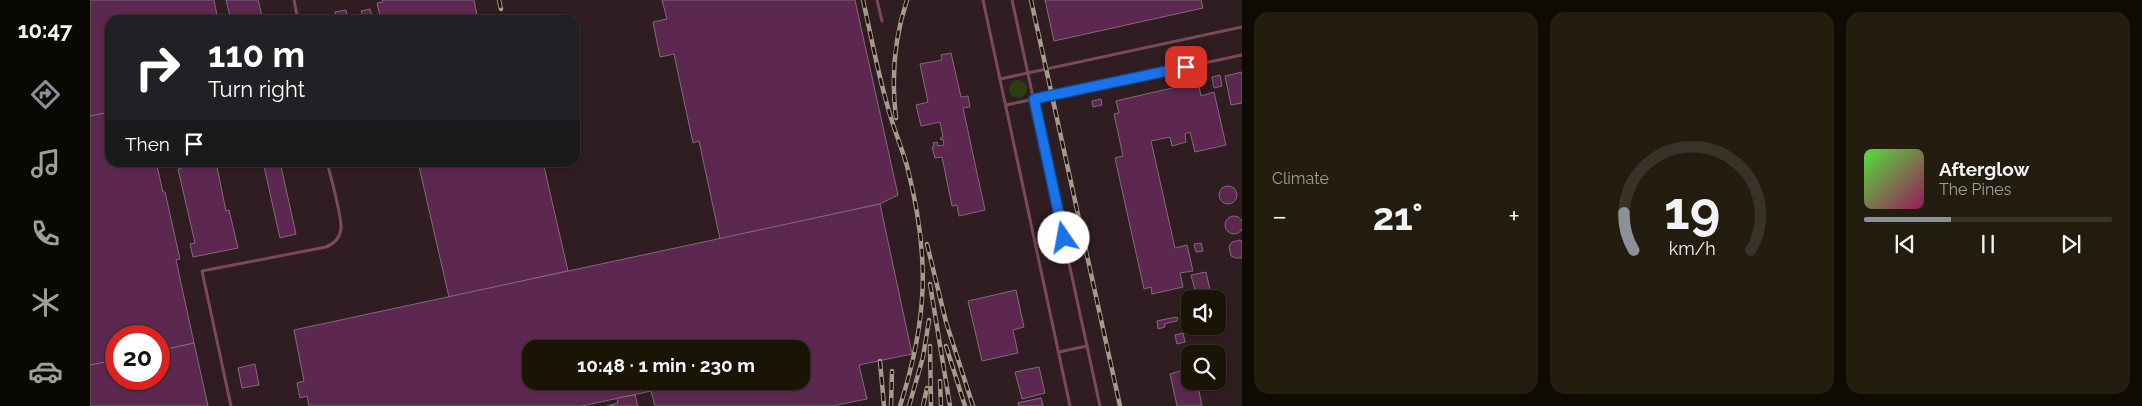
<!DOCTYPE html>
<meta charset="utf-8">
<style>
:root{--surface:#1a1406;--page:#231d10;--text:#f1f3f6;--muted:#9f9e9b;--line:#383328;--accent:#8c9099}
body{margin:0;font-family:Raleway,sans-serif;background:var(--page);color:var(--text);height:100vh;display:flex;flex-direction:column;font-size:19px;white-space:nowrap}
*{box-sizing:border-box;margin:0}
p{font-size:16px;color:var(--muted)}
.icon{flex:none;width:28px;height:28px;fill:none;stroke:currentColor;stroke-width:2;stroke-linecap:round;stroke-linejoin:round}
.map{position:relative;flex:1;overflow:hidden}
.drawer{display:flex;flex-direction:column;gap:12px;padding:12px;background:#0e0b03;width:900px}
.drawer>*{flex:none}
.guide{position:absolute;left:15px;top:15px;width:475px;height:152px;border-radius:15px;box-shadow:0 1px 4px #0004,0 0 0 1px var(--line);background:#202124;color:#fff;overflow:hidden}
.fabs{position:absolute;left:1091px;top:290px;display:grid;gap:10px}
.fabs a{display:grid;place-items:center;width:45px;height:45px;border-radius:10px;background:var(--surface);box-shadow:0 1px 4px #0004,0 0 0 1px var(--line);font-size:25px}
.speed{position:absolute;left:15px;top:325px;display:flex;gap:10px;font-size:25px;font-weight:700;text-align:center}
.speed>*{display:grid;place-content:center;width:65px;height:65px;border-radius:50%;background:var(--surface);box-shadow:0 1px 4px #0004,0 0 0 1px var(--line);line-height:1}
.speed .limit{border:8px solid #d22;background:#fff;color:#111}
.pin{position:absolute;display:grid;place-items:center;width:42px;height:42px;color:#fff;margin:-21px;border-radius:10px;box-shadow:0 2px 8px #0006}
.me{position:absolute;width:55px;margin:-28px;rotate:348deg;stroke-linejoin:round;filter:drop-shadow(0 0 4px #0008)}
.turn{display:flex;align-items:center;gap:18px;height:105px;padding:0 20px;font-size:22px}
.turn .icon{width:65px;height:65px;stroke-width:2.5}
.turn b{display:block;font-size:35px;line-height:42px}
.then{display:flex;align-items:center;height:48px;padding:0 20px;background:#0003;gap:10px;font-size:19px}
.big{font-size:38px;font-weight:700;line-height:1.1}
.drawer .card{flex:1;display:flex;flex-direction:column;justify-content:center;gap:8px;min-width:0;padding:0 18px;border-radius:15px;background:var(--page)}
.drawer .dial{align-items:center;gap:0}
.dial svg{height:130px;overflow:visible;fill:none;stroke:var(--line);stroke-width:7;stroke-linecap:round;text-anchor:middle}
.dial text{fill:var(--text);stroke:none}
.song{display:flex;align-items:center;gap:15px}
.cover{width:60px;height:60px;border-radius:8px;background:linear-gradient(135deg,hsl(110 70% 55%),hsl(330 70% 35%))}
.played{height:5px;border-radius:2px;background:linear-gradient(90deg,var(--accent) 35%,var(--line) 35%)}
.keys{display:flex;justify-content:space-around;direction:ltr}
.heat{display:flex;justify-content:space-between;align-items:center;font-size:28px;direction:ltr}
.drawer .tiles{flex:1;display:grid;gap:12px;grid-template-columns:repeat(3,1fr)}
.trip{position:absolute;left:432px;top:340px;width:288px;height:50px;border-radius:15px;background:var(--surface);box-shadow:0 1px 4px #0004,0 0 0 1px var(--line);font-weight:700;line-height:50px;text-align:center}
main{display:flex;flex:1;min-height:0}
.dock{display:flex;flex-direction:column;width:90px;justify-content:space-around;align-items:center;background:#0a0802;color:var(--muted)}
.dock .icon{width:35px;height:35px}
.dock .active{color:var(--accent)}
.dock b{font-size:22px;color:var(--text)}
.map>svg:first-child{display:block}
.industrial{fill:#2f1d21;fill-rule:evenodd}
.green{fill:#303e0f}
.building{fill:#5d2850;stroke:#806b79;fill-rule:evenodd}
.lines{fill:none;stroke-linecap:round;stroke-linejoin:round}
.lane{stroke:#7b4957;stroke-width:3}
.rail-casing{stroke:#a39b8d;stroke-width:4.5}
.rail{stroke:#1a1102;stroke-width:2.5;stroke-dasharray:8;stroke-linecap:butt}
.route-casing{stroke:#114b97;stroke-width:12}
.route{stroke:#1a73e8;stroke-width:9}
</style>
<main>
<nav class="dock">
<b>10:47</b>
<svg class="icon active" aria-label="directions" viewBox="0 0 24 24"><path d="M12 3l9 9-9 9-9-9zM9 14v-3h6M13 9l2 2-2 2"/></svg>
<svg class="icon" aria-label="music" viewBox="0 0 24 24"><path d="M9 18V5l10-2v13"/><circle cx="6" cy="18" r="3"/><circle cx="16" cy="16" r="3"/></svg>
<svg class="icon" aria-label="phone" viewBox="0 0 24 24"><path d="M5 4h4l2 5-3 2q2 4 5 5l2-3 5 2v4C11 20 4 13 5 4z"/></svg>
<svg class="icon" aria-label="climate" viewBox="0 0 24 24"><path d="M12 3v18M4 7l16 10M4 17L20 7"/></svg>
<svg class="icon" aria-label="car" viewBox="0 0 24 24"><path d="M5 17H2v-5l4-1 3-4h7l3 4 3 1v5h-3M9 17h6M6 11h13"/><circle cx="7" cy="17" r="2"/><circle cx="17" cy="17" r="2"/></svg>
</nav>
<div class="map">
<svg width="1152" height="406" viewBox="0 0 1152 406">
<rect width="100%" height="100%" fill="#231a08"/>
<path class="industrial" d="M0 0H1152V406H0ZM20 20H485V162H20ZM1100 299H1128V326H1100ZM26 336H69V379H26ZM441 349H711V381H441ZM1100 354H1128V381H1100Z"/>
<circle class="green" cx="928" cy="89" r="9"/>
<g class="building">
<polygon points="0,0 124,0 128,20 20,20 20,112 0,116"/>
<polygon points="136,0 168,0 173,20 141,20"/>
<polygon points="292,0 384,0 388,20 291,20 287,3 293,2"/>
<polygon points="572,0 765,0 808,195 790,204 630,239 609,141 603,143 584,54 570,57 563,22 577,19"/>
<polygon points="955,0 1111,0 1113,8 964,41"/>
<polygon points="280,9 283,20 273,18 271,11"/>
<polygon points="256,10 258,20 247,20 245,12"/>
<polygon points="861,53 871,97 878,96 880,107 873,108 895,210 869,216 867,205 862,206 852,157 845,158 842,147 844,147 843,143 847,142 848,146 854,145 853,139 851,140 850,138 853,137 850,122 831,126 826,105 838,102 830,64 852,60 851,55"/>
<polygon points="1152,72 1152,103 1141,105 1135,76"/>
<polygon points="1130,75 1132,86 1124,88 1122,77"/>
<polygon points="1108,82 1111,96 1124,92 1136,145 1105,152 1100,132 1095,134 1096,142 1082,146 1080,137 1061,141 1085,248 1097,245 1103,271 1090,273 1093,287 1062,294 1061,287 1054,289 1025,158 1033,156 1024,114 1029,113 1026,101"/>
<polygon points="1011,99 1012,105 1003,107 1002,101"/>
<polygon points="20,112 20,162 66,162 73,192 75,192 90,259 86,260 104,343 69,351 69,336 26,336 26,360 0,365 0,116"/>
<polygon points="115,162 126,162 136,211 139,210 148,248 103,257 100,244 105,243 88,169"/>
<polygon points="173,162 190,162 206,234 190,238"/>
<polygon points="328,162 453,162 478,271 359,297"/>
<circle cx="1138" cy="195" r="9"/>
<path d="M790 204 822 354 769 365 777 399 742 406H565L561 391 492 406H219L217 396 210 398 207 383 214 381 204 330ZM441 349H711V381H441Z"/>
<circle cx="1144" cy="225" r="9"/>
<polygon points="1150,240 1152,241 1152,258 1146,258 1141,256 1139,247 1142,242"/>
<polygon points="1111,243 1113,251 1106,252 1104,244"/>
<polygon points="1116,272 1121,294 1107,298 1101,275"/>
<polygon points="926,290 934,327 923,330 928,353 892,361 878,301"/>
<polygon points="1100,313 1100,322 1093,323 1091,315"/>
<polygon points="1086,317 1088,318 1087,321 1074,324 1075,327 1068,329 1067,321"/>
<polygon points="1093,333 1095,342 1087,344 1085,335"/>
<polygon points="104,343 118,406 0,406 0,365 26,360 26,379 69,379 69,351"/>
<polygon points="165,364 169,385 152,388 148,368"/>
<polygon points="949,367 955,393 932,399 925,372"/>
<polygon points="1100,369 1100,381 1107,381 1112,406 1087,406 1080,374 1090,371 1092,381 1094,381 1092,371"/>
<polygon points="545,395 548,406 517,406 528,403 527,398"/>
<polygon points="951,398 953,406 949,406 946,402 942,406 936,404 929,406 928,403"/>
<polygon points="951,398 953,406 929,406 928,403"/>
</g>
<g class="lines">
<g class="lane">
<polyline points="204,0 208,20"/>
<polyline points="787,0 792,21"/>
<polyline points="893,0 980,406"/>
<polyline points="922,0 1010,406"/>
<polyline points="910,79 1152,27"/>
<polyline points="916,105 1152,55"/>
<polyline points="969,352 997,346"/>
<path d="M141 406 112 271 236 247C243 244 250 238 251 229 252 216 241 178 237 162"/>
</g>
<defs>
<g id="rail">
<polyline points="409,0 411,9"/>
<path d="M773 0C781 35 787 70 797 104 802 125 811 145 817 166 840 255 838 319 810 406"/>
<polyline points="941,0 1030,406"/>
<path d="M806 118C801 77 804 39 817 0"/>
<polyline points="837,244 856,322 883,406"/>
<polyline points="840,284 860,406"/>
<polyline points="840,346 841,406"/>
<polyline points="856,346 875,406"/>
<polyline points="790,361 794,406"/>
<polyline points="850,381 851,406"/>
<polyline points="801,406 802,371"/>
<polyline points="819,406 833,357 839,320"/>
<polyline points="833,406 837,388"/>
</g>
</defs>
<use href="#rail" class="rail-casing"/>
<use href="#rail" class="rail"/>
</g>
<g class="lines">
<defs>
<polyline id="route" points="974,238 944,99 1096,67"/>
</defs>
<use href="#route" class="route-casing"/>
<use href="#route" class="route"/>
</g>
</svg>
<div class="fabs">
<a><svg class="icon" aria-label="sound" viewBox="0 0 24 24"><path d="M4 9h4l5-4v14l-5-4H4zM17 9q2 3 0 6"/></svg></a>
<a><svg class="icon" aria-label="search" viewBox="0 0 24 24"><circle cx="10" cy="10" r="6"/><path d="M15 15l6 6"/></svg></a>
</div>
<div class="speed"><div class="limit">20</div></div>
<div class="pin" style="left:1096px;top:67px;background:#d93025"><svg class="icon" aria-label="arrive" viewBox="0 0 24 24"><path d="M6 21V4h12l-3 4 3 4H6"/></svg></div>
<svg class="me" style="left:974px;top:238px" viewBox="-20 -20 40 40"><circle r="19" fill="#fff"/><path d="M0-13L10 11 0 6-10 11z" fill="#1a73e8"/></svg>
<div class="trip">10:48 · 1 min · 230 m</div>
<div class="guide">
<div class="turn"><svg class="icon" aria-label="right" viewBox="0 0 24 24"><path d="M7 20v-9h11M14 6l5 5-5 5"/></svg><div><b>110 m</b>Turn right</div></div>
<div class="then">Then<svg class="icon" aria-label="arrive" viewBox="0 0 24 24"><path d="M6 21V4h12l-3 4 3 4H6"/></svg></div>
</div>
</div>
<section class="drawer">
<div class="tiles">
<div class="card"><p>Climate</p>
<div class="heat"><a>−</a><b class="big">21°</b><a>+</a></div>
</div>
<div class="card dial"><svg viewBox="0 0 100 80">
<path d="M14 69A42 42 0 1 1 86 69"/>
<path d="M14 69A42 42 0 0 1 8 46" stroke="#8c9099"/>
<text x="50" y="56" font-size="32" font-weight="700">19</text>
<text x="50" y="72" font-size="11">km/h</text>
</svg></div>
<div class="card">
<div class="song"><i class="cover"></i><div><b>Afterglow</b><p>The Pines</p></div></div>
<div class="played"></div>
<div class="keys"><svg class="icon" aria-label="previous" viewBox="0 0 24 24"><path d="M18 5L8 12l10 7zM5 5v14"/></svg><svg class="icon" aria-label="pause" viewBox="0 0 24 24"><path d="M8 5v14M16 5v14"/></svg><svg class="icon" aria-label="next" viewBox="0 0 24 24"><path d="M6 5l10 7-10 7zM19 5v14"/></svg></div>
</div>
</div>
</section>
</main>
